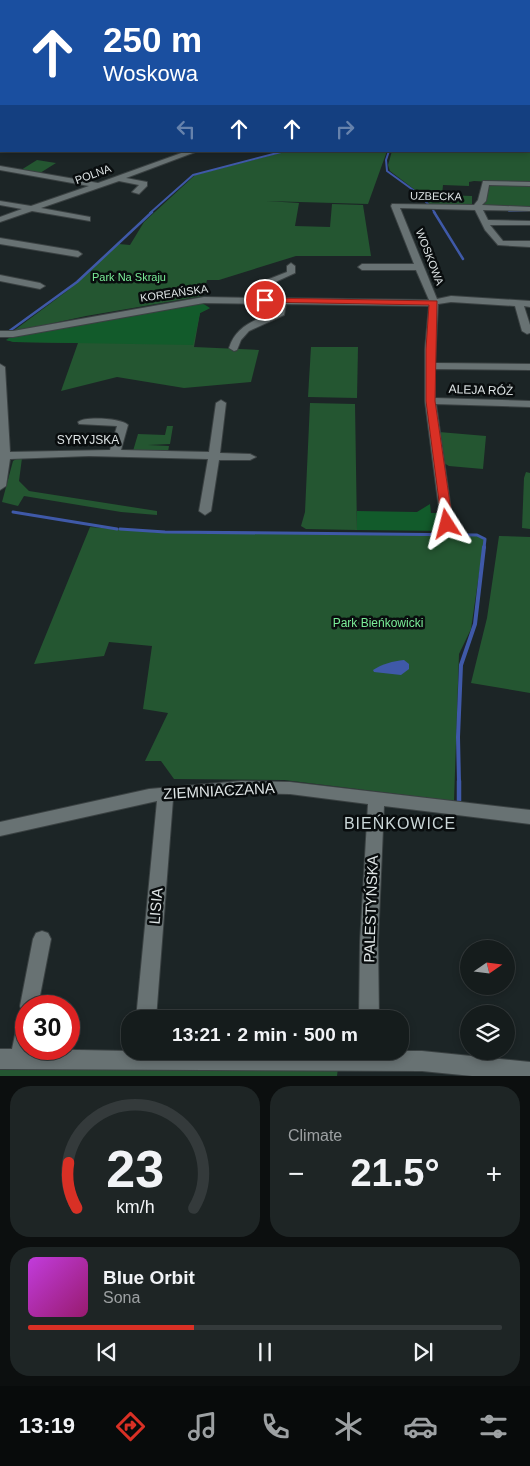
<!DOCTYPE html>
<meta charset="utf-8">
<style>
:root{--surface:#151c1c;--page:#1e2525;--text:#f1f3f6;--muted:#9da1a3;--line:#343a3b;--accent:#d93025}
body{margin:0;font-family:Arial,sans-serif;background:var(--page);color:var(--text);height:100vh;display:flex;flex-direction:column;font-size:19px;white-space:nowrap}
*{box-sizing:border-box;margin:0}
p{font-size:16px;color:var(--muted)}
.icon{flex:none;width:28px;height:28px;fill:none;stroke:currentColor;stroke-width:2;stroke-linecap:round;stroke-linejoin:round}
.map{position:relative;height:1076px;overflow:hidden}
.drawer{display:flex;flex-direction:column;gap:10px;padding:10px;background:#0c0f0f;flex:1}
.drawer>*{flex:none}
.banner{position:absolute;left:0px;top:0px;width:530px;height:152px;box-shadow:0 2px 8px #0003,0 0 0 1px var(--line);background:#1a4fa0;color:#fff;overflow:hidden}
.needle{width:32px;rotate:76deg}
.controls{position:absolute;left:460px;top:940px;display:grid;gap:10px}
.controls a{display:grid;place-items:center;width:55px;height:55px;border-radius:50%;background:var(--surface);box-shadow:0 2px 8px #0003,0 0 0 1px var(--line);font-size:25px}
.speed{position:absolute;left:15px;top:995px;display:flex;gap:10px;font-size:25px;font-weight:700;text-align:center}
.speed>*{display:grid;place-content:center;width:65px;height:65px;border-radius:50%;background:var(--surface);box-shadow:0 2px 8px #0003,0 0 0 1px var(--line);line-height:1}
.speed .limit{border:8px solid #d22;background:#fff;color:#111}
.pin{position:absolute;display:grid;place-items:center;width:42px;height:42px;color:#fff;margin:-21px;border:2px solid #fff;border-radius:50%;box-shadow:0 1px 5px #0007}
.me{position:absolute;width:55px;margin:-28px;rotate:351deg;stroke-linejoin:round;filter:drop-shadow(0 0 4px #0008)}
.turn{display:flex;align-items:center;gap:18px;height:105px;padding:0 20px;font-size:22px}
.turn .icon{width:65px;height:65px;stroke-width:2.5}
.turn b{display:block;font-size:35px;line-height:42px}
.lanes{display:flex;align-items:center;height:48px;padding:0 20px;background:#0003;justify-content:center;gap:25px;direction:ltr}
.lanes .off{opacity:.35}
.big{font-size:38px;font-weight:700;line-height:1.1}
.drawer .widget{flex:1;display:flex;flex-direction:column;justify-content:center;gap:8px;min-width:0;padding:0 18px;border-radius:20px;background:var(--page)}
.drawer .dial{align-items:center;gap:0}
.dial svg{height:130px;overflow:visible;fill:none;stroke:var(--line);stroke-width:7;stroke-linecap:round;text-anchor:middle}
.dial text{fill:var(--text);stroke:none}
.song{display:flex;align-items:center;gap:15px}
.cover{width:60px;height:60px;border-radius:8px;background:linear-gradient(135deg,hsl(290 70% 55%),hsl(320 70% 35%))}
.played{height:5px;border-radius:2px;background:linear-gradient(90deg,var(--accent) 35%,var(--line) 35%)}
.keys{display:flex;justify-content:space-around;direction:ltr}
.heat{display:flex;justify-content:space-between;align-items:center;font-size:28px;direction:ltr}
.drawer .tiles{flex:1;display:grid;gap:10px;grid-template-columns:1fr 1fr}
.widget:last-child{grid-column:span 2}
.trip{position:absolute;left:121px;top:1010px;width:288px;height:50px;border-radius:20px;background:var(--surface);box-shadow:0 2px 8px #0003,0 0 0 1px var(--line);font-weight:700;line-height:50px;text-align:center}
.tabs{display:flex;height:80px;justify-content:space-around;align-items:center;background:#080b0b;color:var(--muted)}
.tabs .icon{width:35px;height:35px}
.tabs .selected{color:var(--accent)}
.tabs b{font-size:22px;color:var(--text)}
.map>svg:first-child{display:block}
.green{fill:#245631}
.forest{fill:#125b2b}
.water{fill:#3f59a8}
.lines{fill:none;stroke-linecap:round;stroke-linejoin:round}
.stream-far4{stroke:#3f59a8;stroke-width:2}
.stream-far3{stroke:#3f59a8;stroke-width:2.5}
.stream-far2{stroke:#3f59a8;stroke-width:3}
.stream-far1{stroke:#3f59a8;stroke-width:4}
.stream{stroke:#3f59a8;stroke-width:4.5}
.minor-casing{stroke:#3a4142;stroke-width:2}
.minor{fill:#687273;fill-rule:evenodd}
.rail-casing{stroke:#c0c6c7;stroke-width:2}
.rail{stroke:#090d0e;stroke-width:1;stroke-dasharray:4.5;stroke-linecap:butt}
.route{fill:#d93025;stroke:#8d1f18}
.labels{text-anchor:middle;stroke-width:5;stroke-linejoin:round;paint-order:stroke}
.far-street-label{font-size:11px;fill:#dee4e5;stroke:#090d0e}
.far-park-label{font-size:11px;fill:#7aed98;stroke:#090d0e}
.street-label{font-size:12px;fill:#dee4e5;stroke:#090d0e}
.park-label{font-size:12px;fill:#7aed98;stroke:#090d0e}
.near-street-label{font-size:15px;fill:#dee4e5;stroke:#090d0e}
.near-neighbourhood-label{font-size:16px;letter-spacing:1px;fill:#cbd7d8;stroke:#090d0e}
</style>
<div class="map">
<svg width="530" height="1076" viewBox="0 0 530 1076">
<rect width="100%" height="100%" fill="#1c2526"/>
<g class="green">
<polygon points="288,151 387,151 368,204 266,201 299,203 295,226 330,227 332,204 363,205 371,256 296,256 219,280 207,280 203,296 86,316 12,332 67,291 119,244 130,245 144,222 195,175"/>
<polygon points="392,151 530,151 530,184 474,181 469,182 469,186 443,185 442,195 472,196 472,205 432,207 419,193 390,171 388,165"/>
<polygon points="37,160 56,163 40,173 21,170"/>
<polygon points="492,185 530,186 530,207 484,205 486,188"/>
<polygon points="210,308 200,313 194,347 259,350 251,382 184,388 117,377 61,391 78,343 14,342 6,340"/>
<polygon points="311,347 358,347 357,398 308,397"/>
<polygon points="310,403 355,404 357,530 306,529 301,526 305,512"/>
<polygon points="167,426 173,426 170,444 148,445 169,446 168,452 133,451 138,434 165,435"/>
<polygon points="439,432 486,436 483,469 449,466 442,462"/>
<polygon points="18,458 22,458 19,481 29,491 157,511 157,515 121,512 24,496 18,506 2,502 13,461"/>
<polygon points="526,472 530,473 530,529 522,528 524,478"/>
<polygon points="90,527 164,533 477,535 484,540 471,629 459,654 454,801 284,780 174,779 161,761 145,761 168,713 143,709 152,646 109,642 104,656 34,664"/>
<polygon points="499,536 530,537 530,693 471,683 487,618"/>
<polygon points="0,1065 338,1068 337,1076 0,1076"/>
</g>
<g class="forest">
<polygon points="202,303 210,308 200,313 193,345 14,342 6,340 12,336"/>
<polygon points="430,504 431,513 438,513 442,517 444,531 357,530 357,511 417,512"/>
</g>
<path class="water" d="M404 660 409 664V669L401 675 374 672 373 670C382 664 393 661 404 660Z"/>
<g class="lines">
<g class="stream-far4">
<polyline points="389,151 386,160 387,171 416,192 429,205"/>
<polyline points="433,210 435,213"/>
<polyline points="509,211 530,211"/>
<polyline points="150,213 193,175 285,151"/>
</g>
<g class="stream-far3">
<polyline points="434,212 463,259"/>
<polyline points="8,332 77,282 152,212"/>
</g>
<g class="stream-far2">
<polyline points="13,512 117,529"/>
<polyline points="120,529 165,532 477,535 485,539 484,548"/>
</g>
<polyline class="stream-far1" points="459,782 458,737 461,665 475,624 484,547"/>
<polyline class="stream" points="459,781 459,801"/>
<defs>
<g id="minor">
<polygon points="187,151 198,151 126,178 147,182 147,186 139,194 132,192 139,185 119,181 41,208 90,217 90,221 32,211 0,222 0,217 22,209 0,205 0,201 31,206 89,186 0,170 0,166 98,183"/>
<path d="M483 181 530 182V186L489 185 486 201 482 205 530 207V211L483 210 488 220 530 221V225H490L503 241H530V247L498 245 485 230 475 210 400 208 437 299 451 296 530 301V307L524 306 530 325V333L527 334 522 331 515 306 451 302 438 304 435 363 530 364V370L435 369V398L530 401V407L436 404 453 524 451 527 447 528 441 524 425 401V349L429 306 286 304 284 315 249 331 241 340 237 350 234 351 229 348C236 325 256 320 276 311L277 304 204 303 13 337H0V331H13L204 297 261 298 264 281 287 272V266L291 263 295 266V273L271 284 270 298 429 300 416 270H362L358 267 362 264H414L391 206 392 204 474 205 478 200Z"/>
<polygon points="0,238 78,251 82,254 78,257 0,244"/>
<polygon points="0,275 40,283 45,286 40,289 0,281"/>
<path d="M0 364 5 367 10 452 110 450 117 426 79 424 78 422C84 416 122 418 128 425L121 450 209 452 216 403 221 400 226 403 220 453 250 454 256 457 250 460H219L211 511 205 515 199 511 208 459 89 456 10 459 6 486 0 490Z"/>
<polygon points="241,781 290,782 530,810 530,824 384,806 378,942 379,1019 359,1019 360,942 368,804 290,794 241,793 173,799 156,1019 136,1019 157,801 0,836 0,822 149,789"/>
<polygon points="42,931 48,933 51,939 38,1006 26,1006 26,1049 130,1051 422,1051 530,1062 530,1076 472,1076 422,1071 0,1069 0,1049 12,1049 19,1016 26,1014 22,1012 20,1006 33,939 36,933"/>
</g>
</defs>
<use href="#minor" class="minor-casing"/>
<use href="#minor" class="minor"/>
<defs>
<g id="rail">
<polyline points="392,1 419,0"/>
<polyline points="413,1 433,0"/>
</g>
</defs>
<use href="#rail" class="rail-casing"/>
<use href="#rail" class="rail"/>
</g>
<polygon class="route" points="265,298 437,301 435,401 453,524 451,527 443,527 442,524 426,401 426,349 429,305 262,302 261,300"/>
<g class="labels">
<g class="far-street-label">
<text transform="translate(93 174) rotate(-20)" y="4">POLNA</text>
<text transform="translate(436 196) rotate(1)" y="4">UZBECKA</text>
<text transform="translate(430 257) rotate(69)" y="4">WOSKOWA</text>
<text transform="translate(174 293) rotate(-8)" y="4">KOREAŃSKA</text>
</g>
<g class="far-park-label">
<text x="129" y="281">Park Na Skraju</text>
</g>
<g class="street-label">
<text transform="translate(481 390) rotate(2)" y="4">ALEJA RÓŻ</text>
<text x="88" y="444">SYRYJSKA</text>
</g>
<g class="park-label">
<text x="378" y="627">Park Bieńkowicki</text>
</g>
<g class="near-street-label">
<text transform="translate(219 791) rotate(-3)" y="5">ZIEMNIACZANA</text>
<text transform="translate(156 906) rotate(-85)" y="5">LISIA</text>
<text transform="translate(371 909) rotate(-88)" y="5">PALESTYŃSKA</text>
</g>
<g class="near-neighbourhood-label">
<text x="400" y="829">BIEŃKOWICE</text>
</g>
</g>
</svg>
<div class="controls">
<a><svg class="needle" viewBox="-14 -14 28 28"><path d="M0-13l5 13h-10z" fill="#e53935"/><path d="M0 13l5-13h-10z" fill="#9da1a3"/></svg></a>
<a><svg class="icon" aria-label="layers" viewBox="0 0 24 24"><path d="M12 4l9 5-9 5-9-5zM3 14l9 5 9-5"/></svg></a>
</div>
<div class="speed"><div class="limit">30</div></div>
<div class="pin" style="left:265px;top:300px;background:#d93025"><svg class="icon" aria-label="arrive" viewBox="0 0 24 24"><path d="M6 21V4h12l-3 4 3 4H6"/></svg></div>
<svg class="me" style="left:447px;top:524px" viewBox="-20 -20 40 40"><path d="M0-17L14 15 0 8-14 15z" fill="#d93025" stroke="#fff" stroke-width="4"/></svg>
<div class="trip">13:21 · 2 min · 500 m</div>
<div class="banner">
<div class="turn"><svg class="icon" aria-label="ahead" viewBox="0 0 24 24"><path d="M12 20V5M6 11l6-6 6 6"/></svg><div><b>250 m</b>Woskowa</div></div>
<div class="lanes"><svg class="icon off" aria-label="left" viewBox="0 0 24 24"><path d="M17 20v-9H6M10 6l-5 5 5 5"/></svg><svg class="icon" aria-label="ahead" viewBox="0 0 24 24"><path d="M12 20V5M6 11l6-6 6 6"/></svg><svg class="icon" aria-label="ahead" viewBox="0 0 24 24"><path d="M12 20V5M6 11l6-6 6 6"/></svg><svg class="icon off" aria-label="right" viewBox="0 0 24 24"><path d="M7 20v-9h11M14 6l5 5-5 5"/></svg></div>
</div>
</div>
<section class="drawer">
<div class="tiles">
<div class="widget dial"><svg viewBox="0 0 100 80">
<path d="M14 69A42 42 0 1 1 86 69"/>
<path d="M14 69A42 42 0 0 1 9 41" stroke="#d93025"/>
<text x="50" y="56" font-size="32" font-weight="700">23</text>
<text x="50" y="72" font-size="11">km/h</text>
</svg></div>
<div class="widget"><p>Climate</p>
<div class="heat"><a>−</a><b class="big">21.5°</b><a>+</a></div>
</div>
<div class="widget">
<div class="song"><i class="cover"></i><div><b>Blue Orbit</b><p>Sona</p></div></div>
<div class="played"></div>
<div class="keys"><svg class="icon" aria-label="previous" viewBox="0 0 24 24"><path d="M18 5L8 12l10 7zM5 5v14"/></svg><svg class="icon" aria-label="pause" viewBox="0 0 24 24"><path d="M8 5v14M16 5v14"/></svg><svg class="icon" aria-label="next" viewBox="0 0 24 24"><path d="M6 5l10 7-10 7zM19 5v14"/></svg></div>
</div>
</div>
</section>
<nav class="tabs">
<b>13:19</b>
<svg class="icon selected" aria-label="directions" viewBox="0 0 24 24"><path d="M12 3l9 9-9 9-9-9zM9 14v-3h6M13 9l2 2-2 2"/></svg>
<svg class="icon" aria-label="music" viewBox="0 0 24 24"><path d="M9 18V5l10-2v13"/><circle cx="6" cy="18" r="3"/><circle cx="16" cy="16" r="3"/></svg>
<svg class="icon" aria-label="phone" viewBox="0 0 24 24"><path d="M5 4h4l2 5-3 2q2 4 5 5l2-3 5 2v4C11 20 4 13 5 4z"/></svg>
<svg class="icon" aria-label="climate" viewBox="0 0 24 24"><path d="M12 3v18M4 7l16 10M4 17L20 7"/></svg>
<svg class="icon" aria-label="car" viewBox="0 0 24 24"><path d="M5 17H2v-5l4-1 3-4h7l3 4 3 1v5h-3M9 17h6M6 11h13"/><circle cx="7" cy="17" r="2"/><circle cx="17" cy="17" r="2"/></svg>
<svg class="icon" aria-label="filters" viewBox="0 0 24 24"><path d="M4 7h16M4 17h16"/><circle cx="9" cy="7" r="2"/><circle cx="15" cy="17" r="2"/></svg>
</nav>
